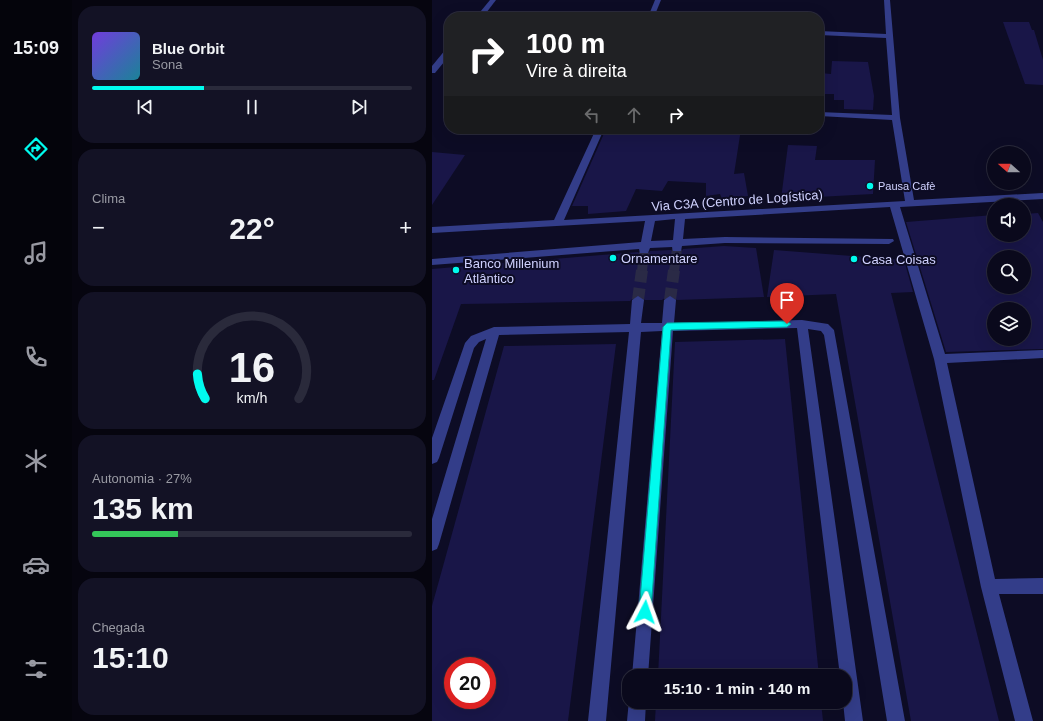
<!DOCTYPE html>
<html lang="pt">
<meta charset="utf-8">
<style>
:root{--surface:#0a091c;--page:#131225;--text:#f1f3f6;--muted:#999aa3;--line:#2a2a3b;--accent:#00fbee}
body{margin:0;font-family:Helvetica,sans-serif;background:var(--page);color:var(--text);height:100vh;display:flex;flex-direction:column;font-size:15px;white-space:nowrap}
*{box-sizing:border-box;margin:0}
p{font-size:13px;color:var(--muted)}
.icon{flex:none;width:22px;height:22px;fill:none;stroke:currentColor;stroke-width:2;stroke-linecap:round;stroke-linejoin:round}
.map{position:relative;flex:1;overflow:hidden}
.panel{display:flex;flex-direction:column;gap:6px;padding:6px;background:#06050f;width:360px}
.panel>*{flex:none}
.hud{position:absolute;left:12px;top:12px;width:380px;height:122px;border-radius:16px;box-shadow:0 4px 16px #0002,0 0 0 1px var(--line);background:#202124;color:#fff;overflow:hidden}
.needle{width:26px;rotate:291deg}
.buttons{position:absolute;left:555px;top:146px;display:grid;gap:8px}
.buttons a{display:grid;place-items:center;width:44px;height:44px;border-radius:50%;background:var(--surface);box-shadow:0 4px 16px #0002,0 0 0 1px var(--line);font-size:20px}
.speed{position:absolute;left:12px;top:657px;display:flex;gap:8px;font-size:20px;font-weight:700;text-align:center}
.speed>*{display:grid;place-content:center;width:52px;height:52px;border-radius:50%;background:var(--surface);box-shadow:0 4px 16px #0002,0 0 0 1px var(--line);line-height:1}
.speed .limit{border:6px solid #d22;background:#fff;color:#111}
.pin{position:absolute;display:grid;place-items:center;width:34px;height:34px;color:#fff;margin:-41px -17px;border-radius:50% 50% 50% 0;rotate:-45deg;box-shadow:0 0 4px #0007}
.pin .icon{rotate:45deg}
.me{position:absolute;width:44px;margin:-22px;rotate:4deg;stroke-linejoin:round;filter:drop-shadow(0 0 3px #0008)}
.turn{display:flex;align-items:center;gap:14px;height:84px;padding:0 16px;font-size:18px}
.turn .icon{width:52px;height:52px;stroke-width:2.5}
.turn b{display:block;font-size:28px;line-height:34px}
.lanes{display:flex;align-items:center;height:38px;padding:0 16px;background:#0003;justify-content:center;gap:20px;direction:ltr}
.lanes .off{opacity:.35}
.big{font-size:30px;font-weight:600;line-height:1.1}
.panel .card{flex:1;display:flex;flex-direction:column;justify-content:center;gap:6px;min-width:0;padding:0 14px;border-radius:16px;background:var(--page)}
.panel .dial{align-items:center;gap:0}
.dial svg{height:104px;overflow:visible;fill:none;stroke:var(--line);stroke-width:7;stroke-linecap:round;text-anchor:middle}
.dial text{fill:var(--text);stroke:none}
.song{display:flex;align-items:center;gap:12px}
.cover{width:48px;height:48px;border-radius:6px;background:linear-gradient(135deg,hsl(260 70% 55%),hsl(190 70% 35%))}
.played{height:4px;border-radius:2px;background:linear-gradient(90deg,var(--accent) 35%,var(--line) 35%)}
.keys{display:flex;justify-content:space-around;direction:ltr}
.heat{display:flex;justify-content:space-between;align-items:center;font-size:22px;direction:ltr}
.charge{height:6px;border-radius:3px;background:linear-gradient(90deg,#34c759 27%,var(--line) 0)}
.trip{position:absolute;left:190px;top:669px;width:230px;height:40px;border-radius:16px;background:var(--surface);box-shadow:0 4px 16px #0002,0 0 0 1px var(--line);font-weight:600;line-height:40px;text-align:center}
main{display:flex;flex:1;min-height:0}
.tabs{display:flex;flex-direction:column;width:72px;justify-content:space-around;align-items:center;background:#04040b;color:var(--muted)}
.tabs .icon{width:28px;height:28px}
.tabs .active{color:var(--accent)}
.tabs b{font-size:18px;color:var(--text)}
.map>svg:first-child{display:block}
.building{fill:#191648;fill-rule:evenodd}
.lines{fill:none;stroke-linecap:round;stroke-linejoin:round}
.minor-tunnel-far1{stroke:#2a2a46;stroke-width:10;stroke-dasharray:10 4.5;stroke-linecap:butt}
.minor-tunnel{stroke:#2a2a46;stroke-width:12;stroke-dasharray:12 6;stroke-linecap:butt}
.minor{fill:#333d89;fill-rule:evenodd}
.route{fill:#00fbee;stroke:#00a39b}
.poi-dot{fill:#00fbee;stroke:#0d0c25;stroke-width:1.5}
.labels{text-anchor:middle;stroke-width:4;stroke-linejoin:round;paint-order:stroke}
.far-poi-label{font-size:11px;fill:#d0d2ff;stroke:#0d0c25;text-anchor:start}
.street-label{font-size:13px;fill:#d0d2ff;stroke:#0d0c25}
.poi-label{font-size:13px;fill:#d0d2ff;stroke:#0d0c25;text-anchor:start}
</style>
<main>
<nav class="tabs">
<b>15:09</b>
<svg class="icon active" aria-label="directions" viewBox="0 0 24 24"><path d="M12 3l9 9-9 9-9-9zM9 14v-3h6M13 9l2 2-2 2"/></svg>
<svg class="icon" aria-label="music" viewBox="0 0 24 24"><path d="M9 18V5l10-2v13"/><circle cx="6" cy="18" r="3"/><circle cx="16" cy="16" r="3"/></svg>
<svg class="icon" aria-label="phone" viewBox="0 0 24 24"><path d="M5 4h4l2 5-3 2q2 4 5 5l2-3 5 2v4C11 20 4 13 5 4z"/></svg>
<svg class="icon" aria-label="climate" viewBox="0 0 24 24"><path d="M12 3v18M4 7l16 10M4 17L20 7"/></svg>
<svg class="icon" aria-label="car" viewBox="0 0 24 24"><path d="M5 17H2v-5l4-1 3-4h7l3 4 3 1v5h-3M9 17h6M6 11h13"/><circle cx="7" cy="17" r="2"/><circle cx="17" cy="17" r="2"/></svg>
<svg class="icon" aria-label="filters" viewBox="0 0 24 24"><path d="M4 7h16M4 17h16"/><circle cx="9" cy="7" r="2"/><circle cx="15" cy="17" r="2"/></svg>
</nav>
<section class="panel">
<div class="card">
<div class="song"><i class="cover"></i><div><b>Blue Orbit</b><p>Sona</p></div></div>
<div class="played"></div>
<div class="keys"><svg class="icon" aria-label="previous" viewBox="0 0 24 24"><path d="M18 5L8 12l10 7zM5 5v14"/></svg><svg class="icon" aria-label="pause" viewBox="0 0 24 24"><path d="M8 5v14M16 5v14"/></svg><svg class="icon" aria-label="next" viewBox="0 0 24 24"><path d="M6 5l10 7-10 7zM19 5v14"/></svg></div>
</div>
<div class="card"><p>Clima</p>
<div class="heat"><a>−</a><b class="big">22°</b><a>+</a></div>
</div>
<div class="card dial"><svg viewBox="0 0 100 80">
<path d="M14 69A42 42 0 1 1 86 69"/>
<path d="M14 69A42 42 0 0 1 8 50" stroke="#00fbee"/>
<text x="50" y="56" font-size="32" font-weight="700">16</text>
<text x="50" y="72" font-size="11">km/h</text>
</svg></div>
<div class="card"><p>Autonomia · 27%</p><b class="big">135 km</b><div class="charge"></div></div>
<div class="card"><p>Chegada</p><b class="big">15:10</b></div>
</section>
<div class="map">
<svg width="611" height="721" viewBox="0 0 611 721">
<rect width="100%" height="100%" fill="#0d0c25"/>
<g class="building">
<polygon points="571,22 597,22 600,30 602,30 611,60 611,85 593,84"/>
<polygon points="400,61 436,62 442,96 441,110 412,109 412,100 402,100 402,94 387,94 387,73 399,74"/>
<polygon points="174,129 309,129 302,174 312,173 316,196 290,199 288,194 274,196 274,183 236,181 230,191 204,189 194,211 156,214 156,206 140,206"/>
<polygon points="356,145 385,146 383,160 443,160 441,194 349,199"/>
<polygon points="0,152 33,155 0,205"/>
<path d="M606 213 611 222V349L514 352 474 222 562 215V235H592V214ZM562 257H592V287H562ZM562 309H592V339H562Z"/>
<polygon points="292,246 324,248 332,297 245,300 237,295 230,300 213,300 205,295 198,301 29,304 2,380 0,380 0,269 206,252 208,254 216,254 218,251 239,250 241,252 249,252 251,249"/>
<polygon points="342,250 472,260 481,292 459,293 567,721 479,721 404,294 335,297"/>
<polygon points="353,339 387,676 226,676 243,342"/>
<path d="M184 344 136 721H0V606L72 346ZM21 666H55V700H21Z"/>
<polygon points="224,702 389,702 391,721 223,721"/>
</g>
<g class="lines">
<g class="minor-tunnel-far1">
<polyline points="210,271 212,252"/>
<polyline points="242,271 245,249"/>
</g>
<g class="minor-tunnel">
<polyline points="206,300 210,270"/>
<polyline points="238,300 242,270"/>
</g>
<g class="minor">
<polygon points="58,0 64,0 51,17 44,17"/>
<polygon points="223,0 229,0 222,17 216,17"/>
<path d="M452 0H458L468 118 482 200 611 193V199L468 207 513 354 611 350V358L515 363 563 579 611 578V594H567L601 721H583L549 587 502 359 458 207 253 219 251 239 293 237 461 239 462 241 457 244 293 243 250 246 249 251H241L240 247 218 248 216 253H208L207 249 0 265V259L209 242 213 221 0 233V227L122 220 164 129H172L132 220 473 201 460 120 387 116V112L460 115 454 38 387 35V31L454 34ZM243 219 241 240 219 241 223 221Z"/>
<polygon points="14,49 17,49 17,56 3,73 0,73 0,66"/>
<polygon points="206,296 212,300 209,323 230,323 232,300 238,296 244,300 242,323 370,320 396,324 402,330 473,721 455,721 392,335 389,331 376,329 431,721 413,721 411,702 413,702 413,676 408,676 365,328 241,331 216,676 200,676 230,331 209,332 174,721 156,721 197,332 67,335 7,544 5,549 0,551 0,519 54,339 47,342 42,348 7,458 5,462 0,464 0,438 33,343 39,336 62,327 198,324 200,300"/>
<polygon points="197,700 197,702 214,702 213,721 195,721"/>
</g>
</g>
<polygon class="route" points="355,321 359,324 355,327 239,330 219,612 217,617 213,619 208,617 207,612 231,327 235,323"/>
<g class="poi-dot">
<circle cx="438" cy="186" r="4"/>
<circle cx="181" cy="258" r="4"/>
<circle cx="422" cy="259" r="4"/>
<circle cx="24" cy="270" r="4"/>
</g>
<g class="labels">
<g class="far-poi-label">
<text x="446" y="190">Pausa Cafè</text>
</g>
<g class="street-label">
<text transform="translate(305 200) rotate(-4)" y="5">Via C3A (Centro de Logística)</text>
</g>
<g class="poi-label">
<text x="189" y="263">Ornamentare</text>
<text x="430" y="264">Casa Coisas</text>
<text x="32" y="268">Banco Millenium<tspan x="32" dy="15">Atlântico</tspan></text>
</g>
</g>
</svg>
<div class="buttons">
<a><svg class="needle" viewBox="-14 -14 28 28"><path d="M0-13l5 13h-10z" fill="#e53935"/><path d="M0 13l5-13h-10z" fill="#999aa3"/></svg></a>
<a><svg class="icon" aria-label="sound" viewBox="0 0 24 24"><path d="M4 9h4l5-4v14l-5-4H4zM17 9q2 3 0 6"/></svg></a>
<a><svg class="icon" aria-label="search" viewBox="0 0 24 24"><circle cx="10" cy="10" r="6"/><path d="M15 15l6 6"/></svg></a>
<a><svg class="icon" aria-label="layers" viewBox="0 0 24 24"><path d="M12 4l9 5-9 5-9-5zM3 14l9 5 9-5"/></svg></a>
</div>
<div class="speed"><div class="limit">20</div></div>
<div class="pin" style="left:355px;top:324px;background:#d93025"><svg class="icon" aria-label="arrive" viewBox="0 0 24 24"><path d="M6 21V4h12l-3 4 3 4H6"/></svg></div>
<svg class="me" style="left:213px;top:612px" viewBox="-20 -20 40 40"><path d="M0-17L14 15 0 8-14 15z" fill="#00fbee" stroke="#fff" stroke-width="4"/></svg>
<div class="trip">15:10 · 1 min · 140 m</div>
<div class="hud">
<div class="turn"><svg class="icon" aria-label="right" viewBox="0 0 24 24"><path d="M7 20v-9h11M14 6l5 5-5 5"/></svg><div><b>100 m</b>Vire à direita</div></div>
<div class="lanes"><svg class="icon off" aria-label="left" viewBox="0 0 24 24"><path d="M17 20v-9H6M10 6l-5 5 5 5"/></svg><svg class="icon off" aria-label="ahead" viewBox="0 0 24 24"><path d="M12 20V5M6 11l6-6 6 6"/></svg><svg class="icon" aria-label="right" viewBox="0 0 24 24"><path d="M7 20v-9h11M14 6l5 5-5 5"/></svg></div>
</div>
</div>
</main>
